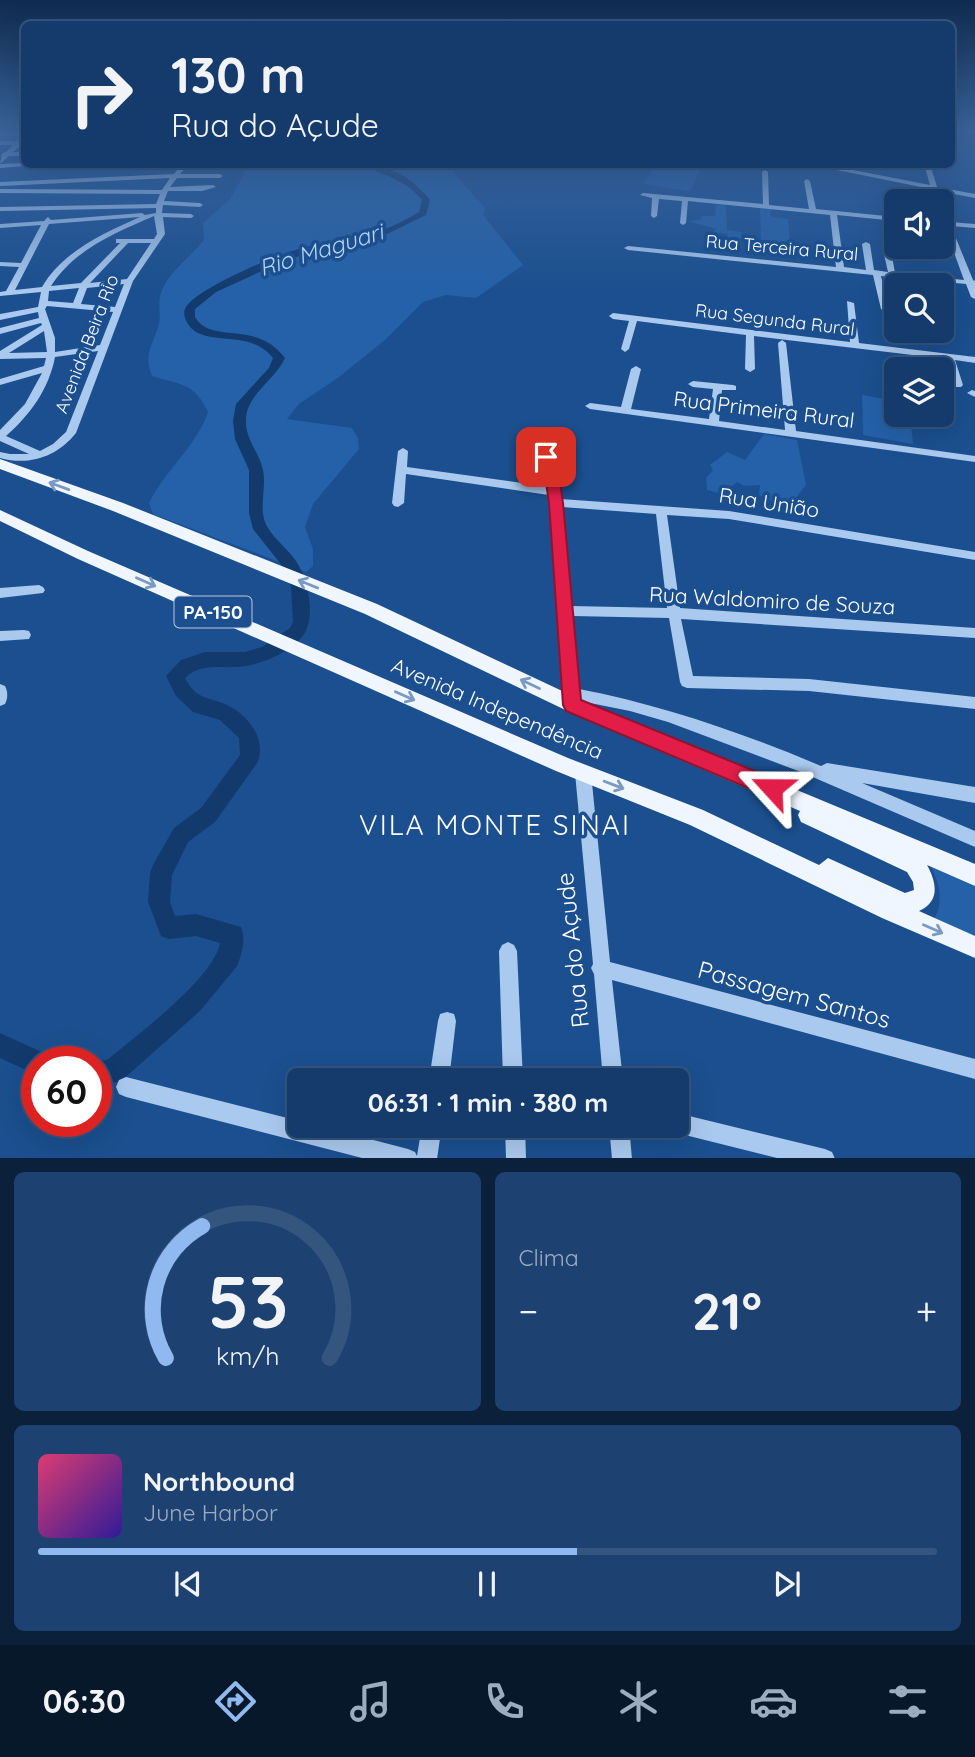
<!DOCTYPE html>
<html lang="pt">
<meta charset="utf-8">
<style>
:root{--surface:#143b6b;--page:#1d4271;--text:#f1f3f6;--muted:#9dadc1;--line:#33557e;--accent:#90b9f0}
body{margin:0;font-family:Quicksand,sans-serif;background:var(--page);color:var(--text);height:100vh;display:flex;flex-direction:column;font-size:26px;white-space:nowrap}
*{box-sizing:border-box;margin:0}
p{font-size:23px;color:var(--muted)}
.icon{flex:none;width:38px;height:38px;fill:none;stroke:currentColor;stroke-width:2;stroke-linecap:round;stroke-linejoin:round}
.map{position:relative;height:1158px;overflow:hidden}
.sheet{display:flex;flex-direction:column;gap:14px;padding:14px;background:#0b203b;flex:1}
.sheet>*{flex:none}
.top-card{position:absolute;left:21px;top:21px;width:934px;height:147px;border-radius:10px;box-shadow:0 7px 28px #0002,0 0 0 2px var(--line);background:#143b6b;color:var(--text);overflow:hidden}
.fabs{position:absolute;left:884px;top:189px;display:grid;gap:14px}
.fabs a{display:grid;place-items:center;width:70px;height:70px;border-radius:10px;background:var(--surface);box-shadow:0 7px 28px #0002,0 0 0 2px var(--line);font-size:35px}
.speed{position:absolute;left:21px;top:1046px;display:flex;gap:14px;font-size:35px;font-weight:700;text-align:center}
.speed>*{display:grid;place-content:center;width:91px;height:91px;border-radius:50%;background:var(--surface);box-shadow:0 7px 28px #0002,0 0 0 2px var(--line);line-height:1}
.speed .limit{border:10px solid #d22;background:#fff;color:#111}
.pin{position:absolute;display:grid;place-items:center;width:60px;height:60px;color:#fff;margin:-30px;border-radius:14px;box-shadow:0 4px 10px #0006}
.me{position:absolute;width:77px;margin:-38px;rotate:294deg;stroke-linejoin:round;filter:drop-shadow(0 0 5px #0008)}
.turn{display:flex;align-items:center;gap:24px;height:147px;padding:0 35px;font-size:32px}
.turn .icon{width:91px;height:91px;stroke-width:2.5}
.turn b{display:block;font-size:49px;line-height:60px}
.big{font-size:52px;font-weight:700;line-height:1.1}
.sheet .widget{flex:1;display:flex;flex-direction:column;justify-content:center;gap:10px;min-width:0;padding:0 24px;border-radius:10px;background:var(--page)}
.sheet .dial{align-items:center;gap:0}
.dial svg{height:182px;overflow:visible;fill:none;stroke:var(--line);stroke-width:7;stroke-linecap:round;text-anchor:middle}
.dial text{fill:var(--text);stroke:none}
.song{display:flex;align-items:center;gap:21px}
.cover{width:84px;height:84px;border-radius:10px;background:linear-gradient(135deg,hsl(340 70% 55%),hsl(250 70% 35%))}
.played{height:7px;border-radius:4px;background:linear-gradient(90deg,var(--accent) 60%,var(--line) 60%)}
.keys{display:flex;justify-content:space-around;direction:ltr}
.heat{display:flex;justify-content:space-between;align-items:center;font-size:38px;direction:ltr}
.sheet .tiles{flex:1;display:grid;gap:14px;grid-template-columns:1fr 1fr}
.widget:last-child{grid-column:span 2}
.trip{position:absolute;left:287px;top:1068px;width:402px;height:70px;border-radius:10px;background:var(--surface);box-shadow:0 7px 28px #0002,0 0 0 2px var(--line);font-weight:700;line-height:70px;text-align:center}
.tab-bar{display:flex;height:112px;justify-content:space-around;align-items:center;background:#08182b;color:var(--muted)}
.tab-bar .icon{width:49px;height:49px}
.tab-bar .active{color:var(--accent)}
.tab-bar b{font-size:32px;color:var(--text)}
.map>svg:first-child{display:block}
.green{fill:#2461a8}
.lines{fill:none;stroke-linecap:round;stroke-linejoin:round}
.river{fill:#123a6d;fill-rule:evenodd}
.minor{fill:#a9c9ee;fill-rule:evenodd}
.major{fill:#f0f6ff;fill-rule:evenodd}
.oneway{stroke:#7b9ac1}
.route{fill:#e11d48;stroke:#92132f;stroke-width:2}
.labels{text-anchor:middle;stroke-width:7;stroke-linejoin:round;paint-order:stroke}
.far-street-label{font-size:18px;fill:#fff;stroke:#1b4f8f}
.shield{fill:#1b4f8f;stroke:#bbcadd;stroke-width:2}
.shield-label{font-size:19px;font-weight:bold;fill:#fff}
.street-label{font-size:21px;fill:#fff;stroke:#1b4f8f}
.water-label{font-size:23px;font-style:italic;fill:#b5d3f5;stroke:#1b4f8f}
.near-street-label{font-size:24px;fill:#fff;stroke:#1b4f8f}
.near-quarter-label{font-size:28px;letter-spacing:2px;fill:#fff;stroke:#1b4f8f}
</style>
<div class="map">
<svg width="975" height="1159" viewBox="0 0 975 1159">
<rect width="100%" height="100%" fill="#1b4f8f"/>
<g class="green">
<polygon points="679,164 701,168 690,191 644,184 655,165"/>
<path d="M249 165H447L485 208 483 215 523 265 476 298 446 295 423 302 385 340 339 377 299 404 287 419 352 428 358 438 359 449 313 504 305 527 313 549V566L306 572 153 514 149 503C165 470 196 447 208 412 194 382 180 385 152 376 143 354 153 345 159 324 161 315 158 305 160 296 166 273 190 258 204 240L203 223 230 199Z"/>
<polygon points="716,204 726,205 727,230 741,232 741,245 723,244 728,234 713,232 717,229 687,221 700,220 702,216 715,216"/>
<polygon points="760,207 771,208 770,216 788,219 791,255 771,253 769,243 761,241"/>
<polygon points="862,395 896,401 896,415 910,415 913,444 863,435"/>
<polygon points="764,434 797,440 806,485 791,504 779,505 759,495 760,485 744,486 737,482 722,494 707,490 706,478 713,470 710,465 727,452 745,460"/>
<path d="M931 867 975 885V942L932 923C944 905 941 886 931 867Z"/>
</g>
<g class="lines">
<g class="river">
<path d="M360 164C389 164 413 178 430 200L426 215 383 236 288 259 216 292 195 309V317C211 345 256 319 285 358 275 380 246 395 246 420 245 439 259 452 263 470 267 489 257 511 268 528 275 540 288 549 296 561 308 579 317 619 302 637 290 652 264 663 246 666 223 670 203 661 185 678 198 703 212 696 231 707 250 718 267 741 257 763L215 822 188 842 172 875 170 902 175 916 196 914 241 927C246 939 242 954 237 966L200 1011 121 1081 96 1086V1062H92L107 1060C136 1036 214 978 220 943L196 936 169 939 161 936 148 902 150 873 153 865 174 828 201 808 240 755 239 738 220 720 193 712 176 696 166 676 181 660 205 652H245L262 647 290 628 293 622 291 586 283 567 253 529 249 513V470L235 439 233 421 236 404 269 368 273 358C249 327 204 349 188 324 185 319 183 314 185 309 192 291 272 257 292 251 319 242 348 241 376 232 391 228 405 220 419 212L422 200C405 179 383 175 360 164Z"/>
<polygon points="0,1033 46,1054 49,1062 37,1062 37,1075 0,1058"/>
</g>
<g class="minor">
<polygon points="24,131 24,135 0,136 0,132"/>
<polygon points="24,135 24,143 13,152 24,152 24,156 9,156 0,164 2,153 6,152 13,145 0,145 0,141 17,141"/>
<polygon points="24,163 49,164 0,168 0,164"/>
<path d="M182 164H189L180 174H220L223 176 220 178H177L170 187 213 185 216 187 202 191H168L164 201 200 203 203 205 200 207 163 205 162 213 191 214 194 216 191 218 163 217 165 234 133 281 76 433C57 457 29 466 0 458V452L10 454H29L0 441V430L25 404 42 373 0 385V379L44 366 46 358 0 359V351L42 325 41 323 0 334V328L39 318 38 312 0 320V314L38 307 41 292 0 296V292L6 291 19 267 0 266V262L21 263 41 225 0 228V224L44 221 48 217 51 220 142 213 145 215 156 213V208L0 211V207L156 204 160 194 0 193V189L162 190 170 178 0 186V182L174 174ZM154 216 157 234 154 239H116V243H120L81 283 51 286C75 249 115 233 154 216ZM140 217C104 233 63 251 42 287L15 290 49 224ZM128 243H151L127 279 90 283ZM124 284 115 307 81 304 87 288ZM79 288 73 303 48 301 49 291ZM47 306 113 312 100 345 55 352V338L45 309ZM44 331 47 352 9 353ZM98 351 66 432 53 444 40 451 6 436C30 415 49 389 55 357Z"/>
<polygon points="807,164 822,164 930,185 924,164 930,164 937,187 975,194 975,198 938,191 941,201 935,201 931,189"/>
<polygon points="765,170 768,172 769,205 809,209 804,181 807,179 810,181 816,209 896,217 896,221 837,215 844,267 866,270 862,244 866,242 870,244 874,270 888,272 882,245 886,243 890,245 895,273 964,280 944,225 942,225 942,209 945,211 950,222 975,224 975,228 951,226 973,280 975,281 975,299 971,297 966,284 881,276 889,309 885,311 881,309 873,275 628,250 624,248 628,246 836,267 830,215 688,201 686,223 683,225 680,223 682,201 659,199 657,216 654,218 651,216 652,198 640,195 643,193 763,204 762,172"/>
<polygon points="847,301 854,303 859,343 975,357 975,363 955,360 963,385 961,387 955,387 953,385 946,359 754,336 755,369 750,372 745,369 746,335 637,321 629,349 625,352 621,349 629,321 613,319 609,316 613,313 850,342"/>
<polygon points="782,340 786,343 796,431 975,456 975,462 590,409 585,406 590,403 621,407 631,369 636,366 641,369 631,409 709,419 713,389 693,387 688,384 693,381 733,385 736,386 736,390 722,390 719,421 785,430 778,343"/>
<polygon points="972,390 975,391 975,397 967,393"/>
<polygon points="542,433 563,437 564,439 559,442 538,438 537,436"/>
<path d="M403 448 408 451 407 467 537 485 531 459 536 456 550 455 557 475 561 499 729 511 975 552V560L729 519 667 515 680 608 975 628V638L681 619 693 676 809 679 975 697V709L809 691 687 688 682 686 680 682 669 618 572 616 579 689C662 705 743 733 821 766L827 763 975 787V803L862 783 975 831V847L801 772 668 722 630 711 580 701 578 705 573 707 568 705 566 701 549 495 406 474 404 503 398 507 394 506 392 503 398 451ZM562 507 656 514 667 608 571 606Z"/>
<polygon points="39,585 43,587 45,590 43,593 0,598 0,588"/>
<polygon points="24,630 29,631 31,635 29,639 0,641 0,631"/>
<path d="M0 684 5 686C8 692 8 698 5 704L0 706Z"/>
<polygon points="583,766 588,768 591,773 610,962 975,1059 975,1079 612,980 623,1080 603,1080 594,974 591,968 593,964 575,773 578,768"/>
<polygon points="508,942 514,945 517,951 523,1080 503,1080 499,951 502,945"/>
<polygon points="447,1012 454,1014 456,1021 449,1080 429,1080 438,1021 440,1014"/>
<polygon points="126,1077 299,1121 299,1125 316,1125 408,1149 415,1152 417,1156 422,1125 442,1125 437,1159 366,1159 126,1097 119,1094 116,1087 119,1080"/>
<polygon points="677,1113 825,1149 832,1152 835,1159 781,1159 677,1133 670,1130 668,1125 677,1125"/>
<polygon points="505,1125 525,1125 526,1159 506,1159"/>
<polygon points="609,1125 629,1125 632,1159 612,1159"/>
</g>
<path class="major" d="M0 459 123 503 377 604 592 705 975 864V886L927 865C937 883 940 902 919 911L975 936V958L882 918 690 825 556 771 78 559 0 521V510L88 551 568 758 703 810 819 865 828 858 905 893 914 890 913 882 907 872 801 822 798 815 800 811 580 717 365 614 113 511 0 469Z"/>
</g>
<defs><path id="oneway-shaft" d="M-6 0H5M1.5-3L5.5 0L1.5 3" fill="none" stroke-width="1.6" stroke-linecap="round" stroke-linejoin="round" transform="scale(1.75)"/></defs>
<g class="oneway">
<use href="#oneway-shaft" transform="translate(59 486) rotate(-160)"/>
<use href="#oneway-shaft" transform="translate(146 582) rotate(24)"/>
<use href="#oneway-shaft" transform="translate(308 584) rotate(-158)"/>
<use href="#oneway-shaft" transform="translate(530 684) rotate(-155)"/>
<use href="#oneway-shaft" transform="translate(405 696) rotate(24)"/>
<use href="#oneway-shaft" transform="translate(614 785) rotate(21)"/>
<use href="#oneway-shaft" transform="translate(933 929) rotate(24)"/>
</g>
<linearGradient id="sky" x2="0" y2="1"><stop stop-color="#0f2b4f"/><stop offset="0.45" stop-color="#39639b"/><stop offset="1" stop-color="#39639b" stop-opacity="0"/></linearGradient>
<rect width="975" height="292" fill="url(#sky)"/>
<polygon class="route" points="546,453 551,454 558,468 563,503 581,700 779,781 782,788 779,795 772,798 566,711 563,705 549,503 544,468 540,457"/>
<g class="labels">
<g class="far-street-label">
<text transform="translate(782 248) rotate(5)" y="6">Rua Terceira Rural</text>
<text transform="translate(775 320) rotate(7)" y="6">Rua Segunda Rural</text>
<text transform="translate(87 344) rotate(-69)" y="6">Avenida Beira Rio</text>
</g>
<rect class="shield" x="174.5" y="596.5" width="77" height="31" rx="5"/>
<g class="shield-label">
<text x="213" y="619">PA-150</text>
</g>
<g class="street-label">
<text transform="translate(764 410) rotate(7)" y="7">Rua Primeira Rural</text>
<text transform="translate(769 503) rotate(9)" y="7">Rua União</text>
<text transform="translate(772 601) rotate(3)" y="7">Rua Waldomiro de Souza</text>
<text transform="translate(497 709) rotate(23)" y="7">Avenida Independência</text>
</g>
<g class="water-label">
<text transform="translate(321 250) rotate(-17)" y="8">Rio Maguari</text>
</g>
<g class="near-street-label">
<text transform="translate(573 950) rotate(-96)" y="8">Rua do Açude</text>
<text transform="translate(794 995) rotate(15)" y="8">Passagem Santos</text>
</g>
<g class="near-quarter-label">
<text x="495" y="835">VILA MONTE SINAI</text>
</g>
</g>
</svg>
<div class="fabs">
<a><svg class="icon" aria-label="sound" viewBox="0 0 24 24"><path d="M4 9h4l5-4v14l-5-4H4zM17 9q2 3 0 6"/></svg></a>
<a><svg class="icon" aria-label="search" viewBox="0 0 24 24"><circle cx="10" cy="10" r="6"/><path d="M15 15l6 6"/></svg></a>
<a><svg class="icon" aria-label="layers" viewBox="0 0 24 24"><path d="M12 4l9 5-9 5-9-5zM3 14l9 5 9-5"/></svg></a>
</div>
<div class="speed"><div class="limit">60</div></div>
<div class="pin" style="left:546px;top:457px;background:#d93025"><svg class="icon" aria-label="arrive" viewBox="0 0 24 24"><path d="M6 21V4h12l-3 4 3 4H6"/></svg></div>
<svg class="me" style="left:772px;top:788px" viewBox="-20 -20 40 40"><path d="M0-17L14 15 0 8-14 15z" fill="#e11d48" stroke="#fff" stroke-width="4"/></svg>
<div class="trip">06:31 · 1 min · 380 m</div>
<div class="top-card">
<div class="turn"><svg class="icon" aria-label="right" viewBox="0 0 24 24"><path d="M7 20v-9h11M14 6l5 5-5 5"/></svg><div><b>130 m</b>Rua do Açude</div></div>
</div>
</div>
<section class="sheet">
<div class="tiles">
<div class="widget dial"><svg viewBox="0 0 100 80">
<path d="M14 69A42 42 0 1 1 86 69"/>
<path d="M14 69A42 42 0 0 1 30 11" stroke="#90b9f0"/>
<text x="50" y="56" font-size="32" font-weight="700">53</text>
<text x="50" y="72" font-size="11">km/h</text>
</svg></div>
<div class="widget"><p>Clima</p>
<div class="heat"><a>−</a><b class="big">21°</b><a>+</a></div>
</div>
<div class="widget">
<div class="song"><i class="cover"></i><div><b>Northbound</b><p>June Harbor</p></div></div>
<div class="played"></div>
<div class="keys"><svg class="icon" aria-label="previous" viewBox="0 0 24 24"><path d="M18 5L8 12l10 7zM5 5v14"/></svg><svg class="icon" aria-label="pause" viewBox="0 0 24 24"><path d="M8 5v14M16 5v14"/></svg><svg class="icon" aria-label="next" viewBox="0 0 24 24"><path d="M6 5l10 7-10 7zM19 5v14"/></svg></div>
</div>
</div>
</section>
<nav class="tab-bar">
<b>06:30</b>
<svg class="icon active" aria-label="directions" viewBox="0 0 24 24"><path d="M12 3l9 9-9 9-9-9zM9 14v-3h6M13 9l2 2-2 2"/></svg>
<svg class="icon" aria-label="music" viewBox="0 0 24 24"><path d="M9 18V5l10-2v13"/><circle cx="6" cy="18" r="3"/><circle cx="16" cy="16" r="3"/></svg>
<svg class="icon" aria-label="phone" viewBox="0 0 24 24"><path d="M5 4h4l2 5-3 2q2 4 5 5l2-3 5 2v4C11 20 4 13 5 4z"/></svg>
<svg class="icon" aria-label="climate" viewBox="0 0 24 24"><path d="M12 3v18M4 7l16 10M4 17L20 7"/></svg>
<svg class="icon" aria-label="car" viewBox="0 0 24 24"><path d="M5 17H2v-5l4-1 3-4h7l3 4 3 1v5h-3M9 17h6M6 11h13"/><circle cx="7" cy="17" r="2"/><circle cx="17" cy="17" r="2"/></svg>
<svg class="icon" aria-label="filters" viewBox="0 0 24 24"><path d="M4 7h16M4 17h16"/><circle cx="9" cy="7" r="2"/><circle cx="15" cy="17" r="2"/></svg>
</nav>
